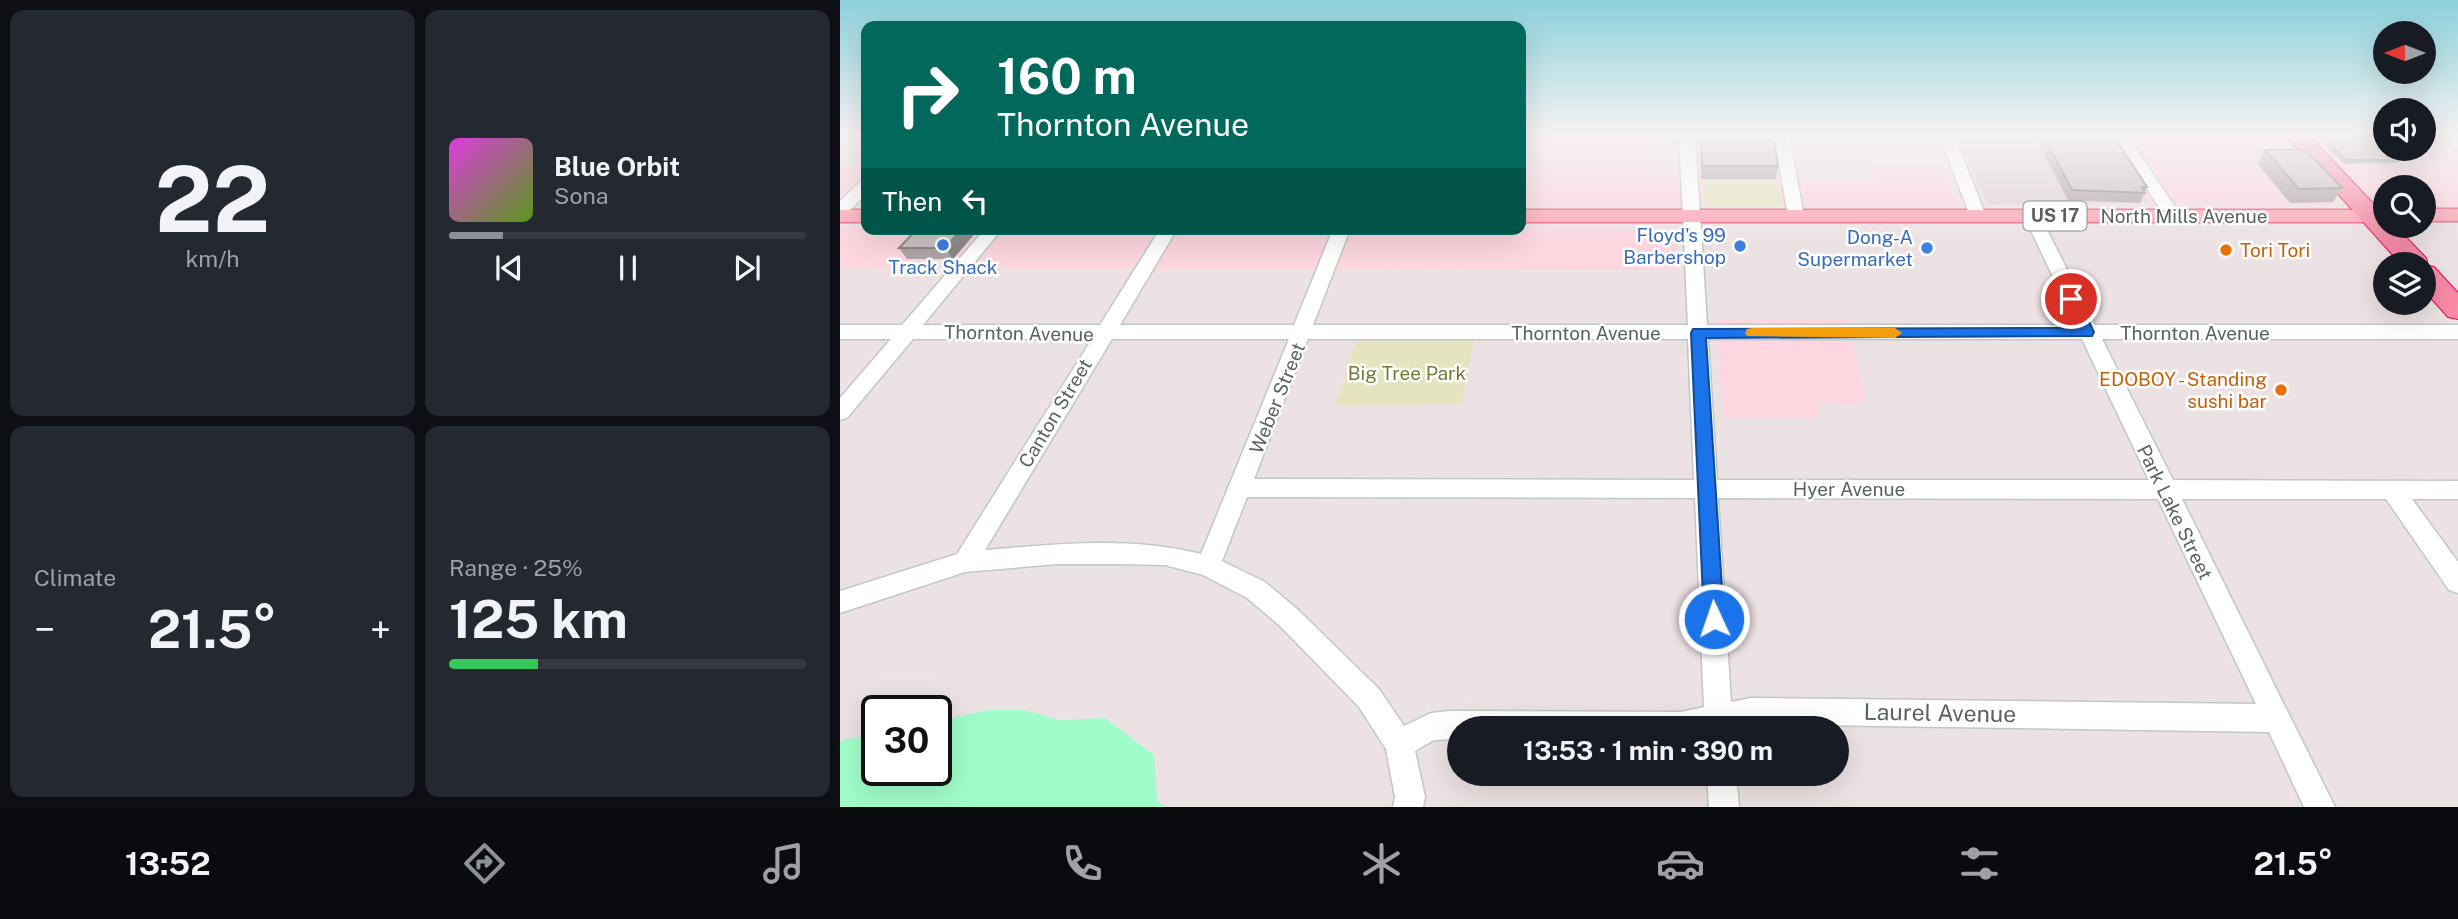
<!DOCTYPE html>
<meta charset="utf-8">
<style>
:root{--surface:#171b24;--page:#242831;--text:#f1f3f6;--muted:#9ea1a6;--line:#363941;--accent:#8c9099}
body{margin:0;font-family:"Public Sans",sans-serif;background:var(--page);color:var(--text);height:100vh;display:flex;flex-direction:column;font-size:26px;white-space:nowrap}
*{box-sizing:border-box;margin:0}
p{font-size:23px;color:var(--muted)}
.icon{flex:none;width:38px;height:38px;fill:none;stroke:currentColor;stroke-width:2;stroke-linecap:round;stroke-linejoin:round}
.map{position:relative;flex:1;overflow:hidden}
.drawer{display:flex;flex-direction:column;gap:10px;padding:10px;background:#0d0f14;width:840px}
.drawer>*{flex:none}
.guide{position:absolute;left:21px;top:21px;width:665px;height:214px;border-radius:14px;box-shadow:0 7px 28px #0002;background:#00695c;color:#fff;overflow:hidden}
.needle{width:46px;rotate:270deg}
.tools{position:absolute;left:1533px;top:21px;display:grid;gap:14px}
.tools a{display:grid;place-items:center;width:63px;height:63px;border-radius:50%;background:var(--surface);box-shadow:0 7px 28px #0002;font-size:35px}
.speed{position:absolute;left:21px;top:695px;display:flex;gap:14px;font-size:35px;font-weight:700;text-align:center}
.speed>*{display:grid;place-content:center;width:91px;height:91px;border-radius:50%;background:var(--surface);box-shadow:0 7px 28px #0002;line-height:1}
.speed .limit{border:4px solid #111;border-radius:10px;background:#fff;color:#111}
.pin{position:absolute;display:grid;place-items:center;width:60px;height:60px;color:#fff;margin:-30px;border:4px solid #fff;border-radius:50%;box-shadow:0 2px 7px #0007}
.me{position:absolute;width:77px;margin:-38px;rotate:357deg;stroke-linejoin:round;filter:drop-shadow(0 0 5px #0008)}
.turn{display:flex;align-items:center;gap:24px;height:147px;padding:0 21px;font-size:32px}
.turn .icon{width:91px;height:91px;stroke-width:2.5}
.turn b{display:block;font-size:49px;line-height:60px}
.then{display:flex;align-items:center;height:66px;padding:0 21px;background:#0003;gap:14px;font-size:26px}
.big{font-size:52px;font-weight:700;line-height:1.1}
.drawer .card{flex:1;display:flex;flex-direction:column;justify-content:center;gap:10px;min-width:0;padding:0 24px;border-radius:14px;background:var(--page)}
.drawer .dial{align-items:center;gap:0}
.dial b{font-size:91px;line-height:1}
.song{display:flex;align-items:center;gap:21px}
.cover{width:84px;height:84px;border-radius:10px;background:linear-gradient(135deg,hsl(300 70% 55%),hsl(90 70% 35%))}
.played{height:7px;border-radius:4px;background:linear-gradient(90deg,var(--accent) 15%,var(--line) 15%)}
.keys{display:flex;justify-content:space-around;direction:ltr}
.heat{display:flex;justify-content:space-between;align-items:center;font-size:38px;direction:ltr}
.charge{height:10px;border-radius:5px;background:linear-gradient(90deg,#34c759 25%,var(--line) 0)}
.drawer .tiles{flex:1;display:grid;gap:10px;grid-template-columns:repeat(2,1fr)}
.trip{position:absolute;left:607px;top:716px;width:402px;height:70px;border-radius:35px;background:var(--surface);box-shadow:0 7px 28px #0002;font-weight:700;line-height:70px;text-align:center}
.tab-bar{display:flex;height:112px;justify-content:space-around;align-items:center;background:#090b0e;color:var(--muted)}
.tab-bar .icon{width:49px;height:49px}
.tab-bar .active{color:var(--accent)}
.tab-bar b{font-size:32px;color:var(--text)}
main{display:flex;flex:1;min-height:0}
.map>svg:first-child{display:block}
.commercial{fill:#fdd6df}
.education{fill:#dfd2d5}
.green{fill:#e4e4be}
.water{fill:#a0fdc9}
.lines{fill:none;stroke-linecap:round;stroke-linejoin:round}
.minor-casing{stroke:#c0c8c4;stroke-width:3}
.major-casing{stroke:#ee5982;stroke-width:3}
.highway-casing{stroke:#e8054b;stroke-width:2}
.minor{fill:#fff;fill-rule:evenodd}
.major{fill:#fda5b3;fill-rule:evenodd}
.highway{fill:#fa8aa6;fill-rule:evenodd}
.wall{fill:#aea4a8}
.shaded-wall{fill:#8d8688}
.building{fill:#cabfc3;stroke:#8d8688;stroke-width:2}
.route{fill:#1a73e8;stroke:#114b97;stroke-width:2}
.slow{fill:#f59e0b}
.shop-dot{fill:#3f7fe0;stroke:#fff;stroke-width:2.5}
.food-dot{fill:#e8710a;stroke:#fff;stroke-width:2.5}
.labels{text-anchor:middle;stroke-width:5;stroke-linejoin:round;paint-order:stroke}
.shield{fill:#fff;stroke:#8c918e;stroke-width:2}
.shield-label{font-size:18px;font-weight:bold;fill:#5a625e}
.street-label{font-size:19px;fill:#5a625e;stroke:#fff}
.shop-label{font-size:19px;fill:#366cbe;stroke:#fff;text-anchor:end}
.food-label{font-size:19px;fill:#c56008;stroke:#fff;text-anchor:start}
.park-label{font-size:19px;fill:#757832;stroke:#fff}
.near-street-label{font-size:23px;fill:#5a625e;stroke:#fff}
</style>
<main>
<section class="drawer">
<div class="tiles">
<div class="card dial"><b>22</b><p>km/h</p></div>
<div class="card">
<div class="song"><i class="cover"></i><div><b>Blue Orbit</b><p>Sona</p></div></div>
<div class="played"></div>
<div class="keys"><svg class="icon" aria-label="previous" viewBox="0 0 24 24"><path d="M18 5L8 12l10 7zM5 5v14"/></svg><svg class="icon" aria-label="pause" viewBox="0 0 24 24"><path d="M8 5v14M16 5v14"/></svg><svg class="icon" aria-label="next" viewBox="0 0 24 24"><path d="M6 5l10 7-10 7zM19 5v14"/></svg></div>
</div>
<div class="card"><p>Climate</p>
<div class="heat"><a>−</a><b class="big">21.5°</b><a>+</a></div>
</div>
<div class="card"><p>Range · 25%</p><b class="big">125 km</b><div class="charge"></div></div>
</div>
</section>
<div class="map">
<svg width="1618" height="807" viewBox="0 0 1618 807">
<rect width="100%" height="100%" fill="#ece1e3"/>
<g class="commercial">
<polygon points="681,135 812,135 813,169 862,168 932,153 937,180 1036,180 1032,166 1103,166 1119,205 681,205"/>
<polygon points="1269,135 1435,135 1497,205 1308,204"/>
<polygon points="1455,135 1545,135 1545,149 1584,149 1584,135 1618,135 1618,215 1584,215 1584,187 1545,187 1545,216 1530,216"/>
<rect x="0" y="164" width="26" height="40"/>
<polygon points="0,228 836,229 837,270 0,268"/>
<polygon points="876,319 1007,319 1026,403 976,403 978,417 883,417"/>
</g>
<polygon class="education" points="1117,135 1267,135 1309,202 1148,205"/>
<g class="green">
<polygon points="933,166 942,205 863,205 863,168"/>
<polygon points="634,340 621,404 496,405 516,341"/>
</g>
<polygon class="water" points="148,710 184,710 220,720 265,718 314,755 317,800 325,807 0,807 0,741 37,734 37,770 96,770 96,721"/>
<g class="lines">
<defs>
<g id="minor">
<path d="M839 135H855L867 325H1236L1184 216 1192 211 1200 216 1255 325H1618V339H1262L1333 480 1618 481V499H1572L1618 562V593L1609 590 1546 499H1342L1495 807H1464L1429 732 911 724 895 728H620V739L594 740 575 751 585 797 583 807H553L555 797 546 749 519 707 439 625 407 598 363 575 325 565 279 564H217L125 572 0 613V591L117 554 252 339H73L7 418 0 420V398L51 339H0V325H62L145 229H162L83 325H260L320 229H337L280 325H454L493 229H510L473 325H848ZM272 339H449L361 554C291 536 217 544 145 550ZM468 339H848L854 480 414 479ZM868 339H1242L1309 480H877ZM407 497 855 498 864 707 841 712 610 711 591 713 564 726 539 689 457 609 425 582 382 561ZM878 498 1318 499 1416 704 911 698 891 702Z"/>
<polygon points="934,135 949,135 964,216 962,220 950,220 948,216"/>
<polygon points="1099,135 1114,135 1146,216 1144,220 1132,220 1130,216"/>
<polygon points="1273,135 1287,135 1341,216 1339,220 1327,220"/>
<polygon points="1601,135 1617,135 1618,148 1613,146"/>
<polygon points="26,180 26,194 6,214 0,215 0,201 20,182"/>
<polygon points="867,774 896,774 899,807 869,807"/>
</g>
<g id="major">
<rect x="1584" y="209" width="34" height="12"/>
<rect x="0" y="210" width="26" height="12"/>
<rect x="681" y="210" width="864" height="12"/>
</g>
<polygon id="highway" points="1445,135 1468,135 1545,216 1545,226 1555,226 1586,258 1588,266 1594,267 1618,293 1618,319 1608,317 1584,290 1584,264 1561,264"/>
</defs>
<use href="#minor" class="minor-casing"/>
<use href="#major" class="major-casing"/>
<use href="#highway" class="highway-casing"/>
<use href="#minor" class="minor"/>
<use href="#major" class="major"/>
<use href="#highway" class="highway"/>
</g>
<g class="wall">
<polygon points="1194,135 1273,135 1307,187 1300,203 1228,200"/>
<polygon points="1477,135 1522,135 1560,160 1558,163 1504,164 1476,136"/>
<polygon points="861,140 938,166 936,179 861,179"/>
<polygon points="1425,150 1502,188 1493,202 1450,203 1417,163"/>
<polygon points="137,231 113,259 67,259 59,248"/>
</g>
<polygon class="shaded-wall" points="122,229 136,229 137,231 113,259 105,248"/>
<g class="building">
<polygon points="1203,135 1273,135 1307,187 1302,187 1305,193 1232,190"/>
<polygon points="1481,135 1534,135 1545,146 1545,149 1549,149 1560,160 1506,160"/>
<polygon points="861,140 934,140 938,166 862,166"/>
<polygon points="1425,150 1466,150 1502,188 1459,189"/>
<polygon points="77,229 122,229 105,248 59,248"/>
</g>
<linearGradient id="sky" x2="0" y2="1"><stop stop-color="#8bd1dc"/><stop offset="0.54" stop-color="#f6f2f2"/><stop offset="1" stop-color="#f6f2f2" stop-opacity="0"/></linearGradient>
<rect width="1618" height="248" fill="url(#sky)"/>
<polygon class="route" points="1231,294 1238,299 1254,332 1252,336 866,338 884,619 881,625 874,628 867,625 864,619 851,333 853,329 1237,328 1224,299"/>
<polygon class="slow" points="912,328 1055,328 1062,333 1055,338 907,336 905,333 907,329"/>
<g class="shop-dot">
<circle cx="103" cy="245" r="7"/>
<circle cx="900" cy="246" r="7"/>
<circle cx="1087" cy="248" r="7"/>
</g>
<g class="food-dot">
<circle cx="1386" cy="250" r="7"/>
<circle cx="1441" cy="390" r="7"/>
</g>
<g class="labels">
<rect class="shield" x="1183.5" y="201.5" width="63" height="29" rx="5"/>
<g class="shield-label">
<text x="1215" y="222">US 17</text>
</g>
<g class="street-label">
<text x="1344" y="223">North Mills Avenue</text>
<text transform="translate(179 333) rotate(1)" y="7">Thornton Avenue</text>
<text x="746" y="340">Thornton Avenue</text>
<text x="1355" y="340">Thornton Avenue</text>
<text transform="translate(437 398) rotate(-68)" y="7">Weber Street</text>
<text transform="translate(215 413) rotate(-59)" y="7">Canton Street</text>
<text x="1009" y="496">Hyer Avenue</text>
<text transform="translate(1335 512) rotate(64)" y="7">Park Lake Street</text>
</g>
<g class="shop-label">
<text x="886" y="242">Floyd's 99<tspan x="886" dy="22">Barbershop</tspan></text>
<text x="1073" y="244">Dong-A<tspan x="1073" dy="22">Supermarket</tspan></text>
<text x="103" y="274" text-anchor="middle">Track Shack</text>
</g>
<g class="food-label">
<text x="1400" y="257">Tori Tori</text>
<text x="1427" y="386" text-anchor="end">EDOBOY - Standing<tspan x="1427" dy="22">sushi bar</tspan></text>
</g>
<g class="park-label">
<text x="567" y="380">Big Tree Park</text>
</g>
<g class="near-street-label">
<text transform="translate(1100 713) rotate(1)" y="8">Laurel Avenue</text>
</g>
</g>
</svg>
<div class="tools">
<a><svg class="needle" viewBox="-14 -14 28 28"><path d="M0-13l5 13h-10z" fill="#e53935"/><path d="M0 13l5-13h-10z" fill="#9ea1a6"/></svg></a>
<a><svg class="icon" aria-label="sound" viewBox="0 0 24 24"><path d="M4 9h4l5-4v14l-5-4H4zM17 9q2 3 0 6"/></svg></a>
<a><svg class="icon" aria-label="search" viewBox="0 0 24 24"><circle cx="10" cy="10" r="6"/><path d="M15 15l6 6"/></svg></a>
<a><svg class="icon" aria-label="layers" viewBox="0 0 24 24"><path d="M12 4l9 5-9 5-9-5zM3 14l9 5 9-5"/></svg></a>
</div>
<div class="speed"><div class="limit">30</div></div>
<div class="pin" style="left:1231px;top:299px;background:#d93025"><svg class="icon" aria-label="arrive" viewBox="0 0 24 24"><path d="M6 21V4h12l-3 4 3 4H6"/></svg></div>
<svg class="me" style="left:874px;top:619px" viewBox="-20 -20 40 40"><circle r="17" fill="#1a73e8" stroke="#fff" stroke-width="3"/><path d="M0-11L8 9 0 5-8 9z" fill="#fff"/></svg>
<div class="trip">13:53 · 1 min · 390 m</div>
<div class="guide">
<div class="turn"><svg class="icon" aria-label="right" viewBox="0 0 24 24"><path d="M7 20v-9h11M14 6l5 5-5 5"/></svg><div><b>160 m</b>Thornton Avenue</div></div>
<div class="then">Then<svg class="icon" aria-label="left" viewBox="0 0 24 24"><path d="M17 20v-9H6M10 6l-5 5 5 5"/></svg></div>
</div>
</div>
</main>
<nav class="tab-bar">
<b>13:52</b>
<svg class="icon active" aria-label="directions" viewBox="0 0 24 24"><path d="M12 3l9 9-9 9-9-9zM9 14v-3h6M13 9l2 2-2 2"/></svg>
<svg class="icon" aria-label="music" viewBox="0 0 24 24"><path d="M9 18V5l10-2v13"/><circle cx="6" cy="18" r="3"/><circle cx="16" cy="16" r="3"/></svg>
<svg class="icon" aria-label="phone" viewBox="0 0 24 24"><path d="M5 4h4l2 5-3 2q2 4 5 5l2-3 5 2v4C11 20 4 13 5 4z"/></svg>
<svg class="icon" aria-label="climate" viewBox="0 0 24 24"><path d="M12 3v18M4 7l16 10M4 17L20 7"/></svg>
<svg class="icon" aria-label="car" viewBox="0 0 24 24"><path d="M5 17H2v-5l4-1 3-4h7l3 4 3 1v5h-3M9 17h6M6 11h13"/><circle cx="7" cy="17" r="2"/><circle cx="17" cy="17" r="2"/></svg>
<svg class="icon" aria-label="filters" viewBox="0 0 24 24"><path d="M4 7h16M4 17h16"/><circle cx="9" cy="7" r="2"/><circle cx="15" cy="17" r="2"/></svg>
<b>21.5°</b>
</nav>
